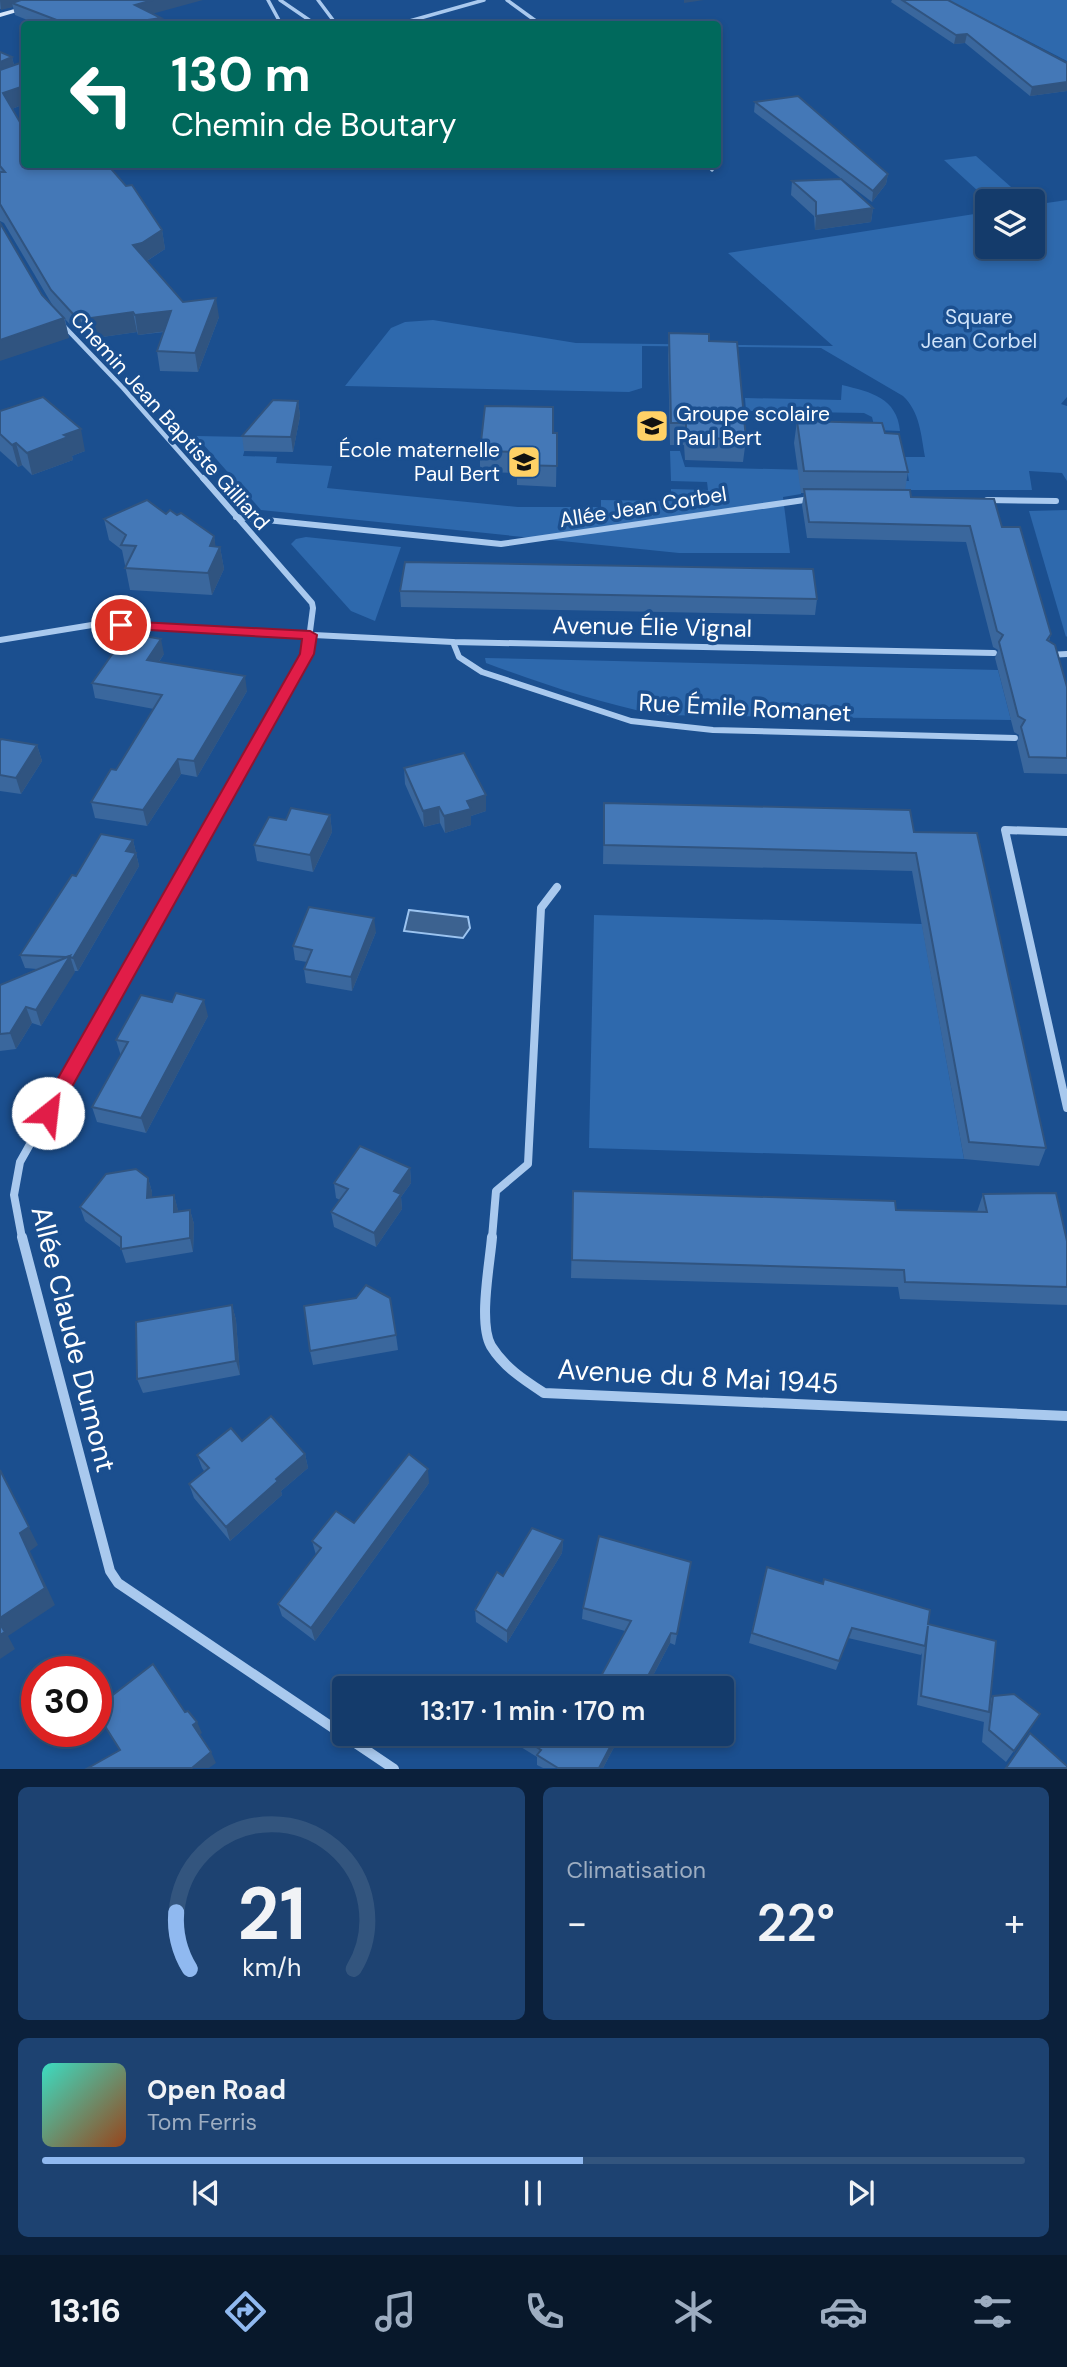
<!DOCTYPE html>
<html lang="fr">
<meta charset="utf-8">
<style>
:root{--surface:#143b6b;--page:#1d4271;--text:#f1f3f6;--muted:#9dadc1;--line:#33557e;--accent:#90b9f0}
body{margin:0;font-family:"DM Sans",sans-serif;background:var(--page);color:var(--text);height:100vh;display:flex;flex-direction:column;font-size:26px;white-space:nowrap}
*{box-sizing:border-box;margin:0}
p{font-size:23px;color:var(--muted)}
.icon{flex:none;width:38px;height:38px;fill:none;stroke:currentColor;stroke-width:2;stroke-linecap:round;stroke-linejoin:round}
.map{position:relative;height:1769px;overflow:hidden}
.sheet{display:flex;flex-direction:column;gap:18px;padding:18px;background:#0b203b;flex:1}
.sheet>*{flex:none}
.banner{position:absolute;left:21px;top:21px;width:700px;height:147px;border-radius:7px;box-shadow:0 4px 10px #0003,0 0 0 2px var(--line);background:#00695c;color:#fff;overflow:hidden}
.controls{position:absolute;left:975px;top:189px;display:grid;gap:14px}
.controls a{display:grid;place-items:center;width:70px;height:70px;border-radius:7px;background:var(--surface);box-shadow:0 4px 10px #0003,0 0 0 2px var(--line);font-size:35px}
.speed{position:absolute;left:21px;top:1656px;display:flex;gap:14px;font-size:35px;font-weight:700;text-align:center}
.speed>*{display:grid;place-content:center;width:91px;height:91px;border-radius:50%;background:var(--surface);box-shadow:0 4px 10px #0003,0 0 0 2px var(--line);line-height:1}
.speed .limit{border:10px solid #d22;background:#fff;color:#111}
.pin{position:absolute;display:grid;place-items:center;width:60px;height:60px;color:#fff;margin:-30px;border:4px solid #fff;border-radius:50%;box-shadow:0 2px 7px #0007}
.me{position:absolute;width:77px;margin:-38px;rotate:29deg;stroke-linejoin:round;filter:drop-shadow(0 0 5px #0008)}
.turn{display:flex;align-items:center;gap:24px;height:147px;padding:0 35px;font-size:32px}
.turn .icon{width:91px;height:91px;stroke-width:2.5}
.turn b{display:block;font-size:49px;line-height:60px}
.big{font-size:52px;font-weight:600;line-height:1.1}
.sheet .tile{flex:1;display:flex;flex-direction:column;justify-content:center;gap:10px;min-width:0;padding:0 24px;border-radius:10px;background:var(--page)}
.sheet .dial{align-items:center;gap:0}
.dial svg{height:182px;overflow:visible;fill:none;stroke:var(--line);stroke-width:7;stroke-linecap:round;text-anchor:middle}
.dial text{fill:var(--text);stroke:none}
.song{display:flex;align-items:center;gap:21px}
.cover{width:84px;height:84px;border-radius:10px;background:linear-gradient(135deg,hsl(170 70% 55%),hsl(20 70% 35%))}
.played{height:7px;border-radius:4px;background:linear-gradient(90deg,var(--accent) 55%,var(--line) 55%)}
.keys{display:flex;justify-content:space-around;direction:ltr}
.heat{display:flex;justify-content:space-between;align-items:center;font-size:38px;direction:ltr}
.sheet .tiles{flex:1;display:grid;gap:18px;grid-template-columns:1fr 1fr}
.tile:last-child{grid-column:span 2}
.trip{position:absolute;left:332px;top:1676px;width:402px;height:70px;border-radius:7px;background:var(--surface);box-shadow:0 4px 10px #0003,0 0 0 2px var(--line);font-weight:600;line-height:70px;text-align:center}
.tab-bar{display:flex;height:112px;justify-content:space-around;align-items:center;background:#08182b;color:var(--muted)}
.tab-bar .icon{width:49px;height:49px}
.tab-bar .current{color:var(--accent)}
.tab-bar b{font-size:32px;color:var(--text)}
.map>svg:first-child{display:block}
.green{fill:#2e69ad}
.water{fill:#3c6290;stroke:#9cc4f0;stroke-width:2}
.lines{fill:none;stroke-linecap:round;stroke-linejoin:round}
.minor-far4{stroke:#a9c9ee;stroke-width:3.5}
.minor-far3{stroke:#a9c9ee;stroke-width:4.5}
.minor-far2{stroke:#a9c9ee;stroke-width:6}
.minor-far1{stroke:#a9c9ee;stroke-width:8}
.minor{stroke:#a9c9ee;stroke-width:10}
.secondary{fill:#d6e6fa;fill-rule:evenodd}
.wall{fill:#3a679d}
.shaded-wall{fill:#305480}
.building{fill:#4478b7;stroke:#305480;stroke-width:2}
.route{fill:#e11d48;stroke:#92132f;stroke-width:2}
.labels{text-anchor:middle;stroke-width:7;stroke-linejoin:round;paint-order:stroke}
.far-park-label{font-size:21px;fill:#cfe3fa;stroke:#1b4f8f}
.far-poi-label{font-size:21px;fill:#fff;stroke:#1b4f8f;text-anchor:start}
.far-street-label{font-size:21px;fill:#fff;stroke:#1b4f8f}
.street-label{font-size:24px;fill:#fff;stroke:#1b4f8f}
.near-street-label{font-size:28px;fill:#fff;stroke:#1b4f8f}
</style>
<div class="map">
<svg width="1067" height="1769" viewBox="0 0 1067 1769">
<rect width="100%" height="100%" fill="#1b4f8f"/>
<g class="green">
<polygon points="948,0 1067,0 1067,61"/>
<polygon points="976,156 1011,187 978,191 944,160"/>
<path d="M1067 200V397L1061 404 1067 406V481L1062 473 1029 471 1032 490H801V494L783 497 790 553H679L261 510 196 436 248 437 243 456 277 457 276 463 332 466 327 488 518 507H601V500L671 501V489L708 490 707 482 671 481 670 451H680L685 467 851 471 878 480 909 481 905 457H925C921 435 920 412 903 396L821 348 642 346V388L629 392 345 386 391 328 405 322 433 320 576 343 833 346 728 253 987 212V247H1032L1033 205Z"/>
<path d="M842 385C871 392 897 398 900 431L875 430 872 417 864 413 746 411 745 398 841 400Z"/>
<polygon points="1067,510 1067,636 1066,637 1029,511"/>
<polygon points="306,537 401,547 375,621 351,611 291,544 296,539"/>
<path d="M485 658 998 670 1011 720 658 715C599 703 542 684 486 663Z"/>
<polygon points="594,915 922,924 964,1159 589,1148"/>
</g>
<polygon class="water" points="409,910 468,917 470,928 463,938 404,931"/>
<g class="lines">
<g class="minor-far4">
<polyline points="268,0 281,24"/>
<polyline points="280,0 315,24"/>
<polyline points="318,0 336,24"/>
<polyline points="507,0 540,24"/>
<polyline points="399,24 484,0"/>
<polyline points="707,164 712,170"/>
</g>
<polyline class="minor-far3" points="61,323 123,388 204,480"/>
<g class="minor-far2">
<polyline points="203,478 312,603 313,608 307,654 215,816"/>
<polyline points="987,500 1056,501"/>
<polyline points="236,517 501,544 811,499"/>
<polyline points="0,640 98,624 453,642 994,653"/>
<polyline points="453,642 459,657 482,672 631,721 713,730 1015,738"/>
<polyline points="1049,655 1067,654"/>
</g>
<g class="minor-far1">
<polyline points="1067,832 1005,830 1067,1108"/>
<polyline points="22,1238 14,1195 20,1162 216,814"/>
<polyline points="492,1238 496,1191 528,1164 541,908 557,887"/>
</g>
<g class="minor">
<polyline points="22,1237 110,1571 118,1583 394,1769"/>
<path d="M492 1237C490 1263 478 1323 491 1346 504 1367 524 1380 544 1393L1067 1416"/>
</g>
<polygon class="secondary" points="47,0 58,0 0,17 0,13"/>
</g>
<g class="wall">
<polygon points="0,0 152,14 161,18 162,24 37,24 15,15 13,7 0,9"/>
<polygon points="892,0 948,0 1067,63 1067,91 1030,96 965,43 954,44 891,2"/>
<polygon points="0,52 12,57 14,65 24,63 24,104 12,109 49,168 162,230 165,249 147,261 183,302 219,317 198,372 160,371 157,351 164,332 138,335 137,332 88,339 83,333 79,334 65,319 69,338 42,295 53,306 4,223 0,221"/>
<polygon points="755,102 888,174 886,184 872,202 754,112"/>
<polygon points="792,181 873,208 871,222 815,230 814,216 791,195"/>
<polygon points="669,333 709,341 746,439 743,462 685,460 684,445 670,445 668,355"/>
<polygon points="298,401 300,416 293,452 244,451 242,436"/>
<polygon points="0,411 85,451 72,456 73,460 32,475 22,465 18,467 0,451"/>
<polygon points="797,421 885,433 908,472 905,490 911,497 1002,527 1051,634 1049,641 1067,687 1067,774 1024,773 1017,743 1019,735 1014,732 995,658 998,650 993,647 966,542 807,538 802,505 804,493 801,493 794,443"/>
<polygon points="553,433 557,433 556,487 517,485 517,473 480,472 480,451"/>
<polygon points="166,514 177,515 214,536 215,546 220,547 224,569 212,595 130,590 122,550 109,540 104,519"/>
<polygon points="400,591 817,599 815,615 401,607"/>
<polygon points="164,654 159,662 247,691 197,777 181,774 147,826 95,818 91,802 116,770 154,709 95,698 92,683"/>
<polygon points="0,741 37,745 42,761 21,794 0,791"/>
<polygon points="404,768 486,811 471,816 471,825 445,833 440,823 424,827 405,784"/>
<polygon points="604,803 914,832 1046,1148 1039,1166 964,1159 912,871 603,864"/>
<polygon points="330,815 332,832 313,872 257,861 254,845 286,820"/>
<polygon points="133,840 139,866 78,971 75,971 41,1026 32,1023 16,1049 0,1051 0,985 37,969 25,968 20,955 76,876"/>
<polygon points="376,932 352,991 306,983 304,969 307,962 295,960 293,946"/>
<polygon points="208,1016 146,1133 97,1122 92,1107 121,1056 116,1040"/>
<polygon points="410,1168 411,1183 401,1197 402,1209 376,1247 334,1227 331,1212 340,1200 336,1198 334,1183"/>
<polygon points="148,1178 152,1192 152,1197 174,1195 178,1211 190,1210 194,1224 193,1252 126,1263 121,1248 85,1221 80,1207"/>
<polygon points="573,1191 896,1210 977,1212 983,1194 1067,1241 1067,1305 900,1299 898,1287 571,1278"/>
<polygon points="232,1305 236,1320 240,1375 143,1393 137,1379"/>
<polygon points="396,1335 398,1350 313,1365 310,1351"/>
<polygon points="242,1441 305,1454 308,1468 281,1491 282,1495 230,1541 194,1498 189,1484 204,1471 202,1468 197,1455"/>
<polygon points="429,1483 315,1641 282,1616 278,1604 316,1555 312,1541 354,1523"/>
<polygon points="563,1540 562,1553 507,1643 476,1622 475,1610 503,1576"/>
<polygon points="691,1562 675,1645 670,1643 646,1689 594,1689 625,1631 582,1619 583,1608"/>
<polygon points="767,1567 928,1624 990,1699 993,1696 1040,1714 1006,1762 982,1742 984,1721 984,1722 917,1705 922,1653 921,1655 848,1638 836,1670 749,1643"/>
<polygon points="500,1734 621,1734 603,1768 543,1768 537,1765 537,1757"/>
</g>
<g class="shaded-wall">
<polygon points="0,0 37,0 12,3 13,7 1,10"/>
<polygon points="153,0 203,0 137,18 135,5"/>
<polygon points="684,0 704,0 684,3"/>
<polygon points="161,18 162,24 121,24"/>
<polygon points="967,34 965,43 954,44 956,35"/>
<polygon points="12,57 16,74 0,81 0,62"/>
<polygon points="1067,82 1067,91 1030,96 1032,87"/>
<polygon points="24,86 24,104 7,111 3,93"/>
<polygon points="888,174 886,184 872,202 873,191"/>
<polygon points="873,208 871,222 815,230 816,216"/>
<polygon points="162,230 165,249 145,262 133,245"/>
<polygon points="216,298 219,317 198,372 195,353"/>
<polygon points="171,311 174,330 138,335 135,315"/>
<polygon points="133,312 137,332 88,339 84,319"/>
<polygon points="79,313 83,333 79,334 74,315"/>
<polygon points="64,318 69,338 0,361 0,340"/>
<polygon points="298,401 300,416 293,452 291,437"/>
<polygon points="81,429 85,451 72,456 73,460 32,475 27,453 64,435"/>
<polygon points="16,443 22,465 18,467 12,445"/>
<polygon points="214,536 217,555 220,547 224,569 212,595 208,573 210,546"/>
<polygon points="161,639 164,654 150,675 147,660"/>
<polygon points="245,676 247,691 197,777 194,761"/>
<polygon points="37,745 42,761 21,794 16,778"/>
<polygon points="178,759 181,774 147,826 143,810"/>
<polygon points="486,795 486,811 471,816 471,825 445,833 444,816 467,801"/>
<polygon points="439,807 440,823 424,827 423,811"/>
<polygon points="330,815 332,832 313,872 310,855"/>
<polygon points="133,840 139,866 78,971 73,958 126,851"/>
<polygon points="374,918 376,932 352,991 351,977"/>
<polygon points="70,956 75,972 41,1026 36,1010"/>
<polygon points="204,1000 208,1016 146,1133 141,1118"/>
<polygon points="26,1007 32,1023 16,1049 10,1033"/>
<polygon points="410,1168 411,1183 401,1197 402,1209 376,1247 374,1233 394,1191"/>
<polygon points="148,1178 152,1192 152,1212 147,1198"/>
<polygon points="174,1195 178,1210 178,1226 174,1212"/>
<polygon points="190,1210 194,1224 193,1252 190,1238"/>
<polygon points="232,1305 236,1320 240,1375 236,1361"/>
<polygon points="305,1454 308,1468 281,1491 282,1495 230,1541 226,1527 276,1479"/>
<polygon points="428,1469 429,1483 315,1641 311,1628"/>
<polygon points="0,1470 38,1545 30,1551 55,1605 8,1636 15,1649 0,1659 0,1618 20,1533"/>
<polygon points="563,1540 562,1553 507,1643 507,1631"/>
<polygon points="671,1633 670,1643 646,1689 641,1689"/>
<polygon points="197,1722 202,1733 198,1736 193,1725"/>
<polygon points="617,1734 621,1734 603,1768 599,1768"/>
<polygon points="211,1752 216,1763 209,1768 192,1768"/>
</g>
<g class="building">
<polygon points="21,0 153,0 135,5 161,18 121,24 67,24 12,3"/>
<polygon points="902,0 948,0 1067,63 1067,82 1032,87 967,34 956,35"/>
<polygon points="0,52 12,57 0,62"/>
<polygon points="23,62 24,63 24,86 3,93 24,129 24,164 46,164 49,168 65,164 107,164 126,186 132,185 162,230 142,243 133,245 183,302 216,298 195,353 157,351 171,311 135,315 133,312 84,319 79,313 74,315 51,290 0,204 0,172 5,172 0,166 0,70"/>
<polygon points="798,96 888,174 873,191 755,102"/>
<polygon points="841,179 873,208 816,216 816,202 792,181"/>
<polygon points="0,223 42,295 64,318 0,340"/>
<polygon points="669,333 709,334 709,341 737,342 746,439 686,438 686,423 671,423"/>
<polygon points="43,397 81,429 64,435 68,437 27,453 16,443 12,445 0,434 0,411"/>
<polygon points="273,400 298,401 291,437 242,436"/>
<polygon points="485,406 553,407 553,433 557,433 557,466 517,465 518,452 480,451"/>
<polygon points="797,421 882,423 885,433 899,434 908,472 804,471"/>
<polygon points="804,489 910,490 911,497 994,499 1002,527 1020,527 1051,634 1047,640 1055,645 1067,687 1067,758 1029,757 1021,727 1025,720 1018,716 999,642 1003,635 997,631 970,526 809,522"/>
<polygon points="147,500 166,514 170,510 177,515 181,513 214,536 210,546 220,547 208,573 125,568 136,546 121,545 126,535 104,519"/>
<polygon points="405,562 813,569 817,599 400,591"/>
<polygon points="127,633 161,639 147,660 245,676 194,761 178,759 143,810 91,802 111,769 116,770 162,695 92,683"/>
<polygon points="1,739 37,745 16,778 0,775 0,741"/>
<polygon points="464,753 486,795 467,801 471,809 444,816 439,807 423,811 404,768"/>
<polygon points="604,803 910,810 914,832 977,833 1046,1148 969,1142 916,853 604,845"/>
<polygon points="291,808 330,815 310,855 254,845 269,817 286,820"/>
<polygon points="101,834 133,840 126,851 136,853 73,958 70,957 70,956 66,957 20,955 72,875 76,876"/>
<polygon points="309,907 374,918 351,977 304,969 312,950 293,946"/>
<polygon points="70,956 36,1010 26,1007 10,1033 0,1034 0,985"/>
<polygon points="176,993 204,1000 141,1118 92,1107 128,1042 116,1040 141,995 172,1002"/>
<polygon points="360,1146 410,1168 394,1191 401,1194 374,1233 331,1212 348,1189 334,1183"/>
<polygon points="136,1169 148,1178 147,1198 174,1195 174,1212 190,1210 190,1238 121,1249 121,1237 80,1207 106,1174"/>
<polygon points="573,1191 895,1201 896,1210 987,1212 983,1194 1056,1193 1067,1241 1067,1287 905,1282 904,1270 572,1260"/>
<polygon points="366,1285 390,1298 396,1335 310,1351 304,1306 356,1298"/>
<polygon points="232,1305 236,1361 137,1379 136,1322"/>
<polygon points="271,1416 305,1454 276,1479 278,1481 226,1527 189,1484 209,1468 197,1455 231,1428 242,1441"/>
<polygon points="409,1454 428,1469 311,1628 278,1604 321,1548 312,1541 336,1511 354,1523"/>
<polygon points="0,1470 29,1527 20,1533 45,1588 0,1618"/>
<polygon points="532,1528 563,1540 507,1631 475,1610 497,1572 503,1576"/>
<polygon points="599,1536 691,1562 677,1634 671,1633 641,1689 594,1689 631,1621 583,1608"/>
<polygon points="767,1567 823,1584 824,1579 930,1610 928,1624 996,1641 989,1712 921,1696 928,1626 925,1646 852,1628 839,1661 752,1633"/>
<polygon points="0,1624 5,1632 0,1635"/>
<polygon points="153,1664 185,1712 188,1711 197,1722 193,1725 211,1752 192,1768 88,1768 120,1750 96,1712 96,1708"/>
<polygon points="520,1676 544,1689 512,1689"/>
<polygon points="1014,1694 1040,1714 1014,1751 989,1730 993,1696"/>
<polygon points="1030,1733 1067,1766 1067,1768 1006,1768"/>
<polygon points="516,1734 617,1734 599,1768 558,1768 537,1755 541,1750"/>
</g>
<polygon class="route" points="121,621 310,631 317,635 314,654 54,1119 48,1121 41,1119 39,1113 41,1108 300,654 302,639 116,628 116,622"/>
<defs>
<symbol id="school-square" viewBox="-11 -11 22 22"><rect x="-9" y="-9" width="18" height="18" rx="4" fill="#ffd166" stroke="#1b4f8f"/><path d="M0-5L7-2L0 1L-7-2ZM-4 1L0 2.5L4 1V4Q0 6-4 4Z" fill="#111"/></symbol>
</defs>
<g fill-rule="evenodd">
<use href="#school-square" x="633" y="407" width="38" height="38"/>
<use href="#school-square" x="505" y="443" width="38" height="38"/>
</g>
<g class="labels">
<g class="far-park-label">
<text x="979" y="324">Square<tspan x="979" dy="24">Jean Corbel</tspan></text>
</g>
<g class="far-poi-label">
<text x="676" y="421">Groupe scolaire<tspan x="676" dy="24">Paul Bert</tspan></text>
<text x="500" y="457" text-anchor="end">École maternelle<tspan x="500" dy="24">Paul Bert</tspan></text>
</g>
<g class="far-street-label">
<text transform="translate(170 421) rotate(48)" y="7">Chemin Jean Baptiste Gilliard</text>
<text transform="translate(643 507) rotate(-9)" y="7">Allée Jean Corbel</text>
</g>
<g class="street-label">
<text transform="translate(652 627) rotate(1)" y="8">Avenue Élie Vignal</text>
<text transform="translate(745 708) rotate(3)" y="8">Rue Émile Romanet</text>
</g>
<g class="near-street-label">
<text transform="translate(74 1339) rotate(76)" y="10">Allée Claude Dumont</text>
<text transform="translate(698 1376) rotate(3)" y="10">Avenue du 8 Mai 1945</text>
</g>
</g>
</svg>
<div class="controls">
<a><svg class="icon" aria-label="layers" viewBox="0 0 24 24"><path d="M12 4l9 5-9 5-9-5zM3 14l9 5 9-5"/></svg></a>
</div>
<div class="speed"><div class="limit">30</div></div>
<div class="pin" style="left:121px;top:625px;background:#d93025"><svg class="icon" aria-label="arrive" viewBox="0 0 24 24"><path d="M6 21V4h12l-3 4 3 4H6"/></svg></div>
<svg class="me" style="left:48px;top:1113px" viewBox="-20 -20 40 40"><circle r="19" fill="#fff"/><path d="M0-13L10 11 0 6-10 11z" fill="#e11d48"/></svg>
<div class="trip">13:17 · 1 min · 170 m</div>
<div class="banner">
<div class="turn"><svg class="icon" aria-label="left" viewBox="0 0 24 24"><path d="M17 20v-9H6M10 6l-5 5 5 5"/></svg><div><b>130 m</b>Chemin de Boutary</div></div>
</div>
</div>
<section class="sheet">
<div class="tiles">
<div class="tile dial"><svg viewBox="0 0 100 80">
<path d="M14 69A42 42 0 1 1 86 69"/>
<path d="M14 69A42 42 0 0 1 8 44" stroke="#90b9f0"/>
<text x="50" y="56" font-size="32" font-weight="700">21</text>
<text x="50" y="72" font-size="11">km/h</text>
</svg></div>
<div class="tile"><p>Climatisation</p>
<div class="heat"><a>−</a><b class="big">22°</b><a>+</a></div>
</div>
<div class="tile">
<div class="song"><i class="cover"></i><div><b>Open Road</b><p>Tom Ferris</p></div></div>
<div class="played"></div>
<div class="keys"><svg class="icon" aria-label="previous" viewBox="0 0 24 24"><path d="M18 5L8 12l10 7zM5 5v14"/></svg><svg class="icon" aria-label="pause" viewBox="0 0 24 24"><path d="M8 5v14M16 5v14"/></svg><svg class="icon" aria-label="next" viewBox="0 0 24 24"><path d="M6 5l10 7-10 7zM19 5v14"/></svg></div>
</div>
</div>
</section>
<nav class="tab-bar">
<b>13:16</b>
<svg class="icon current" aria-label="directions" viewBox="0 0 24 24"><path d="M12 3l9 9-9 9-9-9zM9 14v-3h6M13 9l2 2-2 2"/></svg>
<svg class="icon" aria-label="music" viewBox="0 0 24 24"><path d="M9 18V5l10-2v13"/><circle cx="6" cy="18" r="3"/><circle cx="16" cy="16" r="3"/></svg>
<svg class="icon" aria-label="phone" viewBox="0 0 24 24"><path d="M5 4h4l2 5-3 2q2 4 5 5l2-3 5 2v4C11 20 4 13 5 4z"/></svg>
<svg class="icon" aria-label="climate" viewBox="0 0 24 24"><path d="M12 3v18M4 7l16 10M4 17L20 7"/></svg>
<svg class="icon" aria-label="car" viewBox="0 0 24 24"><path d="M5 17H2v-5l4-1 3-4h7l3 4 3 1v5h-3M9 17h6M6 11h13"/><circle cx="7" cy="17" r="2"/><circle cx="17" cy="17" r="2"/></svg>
<svg class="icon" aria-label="filters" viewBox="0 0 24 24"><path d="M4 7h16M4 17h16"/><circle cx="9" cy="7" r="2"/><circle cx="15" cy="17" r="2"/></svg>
</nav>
